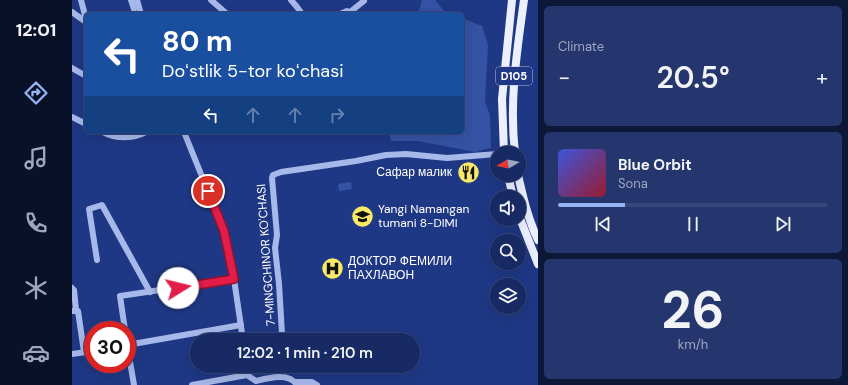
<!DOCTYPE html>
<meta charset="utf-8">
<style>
:root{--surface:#172a64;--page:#24366d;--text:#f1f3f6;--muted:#9ea7bf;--line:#364678;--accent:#95b2f1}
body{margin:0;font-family:"DM Sans",sans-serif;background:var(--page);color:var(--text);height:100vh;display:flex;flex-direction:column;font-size:15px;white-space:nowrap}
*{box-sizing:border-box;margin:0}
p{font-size:13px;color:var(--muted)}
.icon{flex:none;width:22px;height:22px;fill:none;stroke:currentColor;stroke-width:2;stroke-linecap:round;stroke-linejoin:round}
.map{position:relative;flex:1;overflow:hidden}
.details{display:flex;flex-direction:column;gap:6px;padding:6px;background:#0d1737;width:310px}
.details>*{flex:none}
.top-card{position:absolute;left:12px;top:12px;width:380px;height:122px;border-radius:6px;box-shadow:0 4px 16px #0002,0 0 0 1px var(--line);background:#1a4fa0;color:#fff;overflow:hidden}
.needle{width:26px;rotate:260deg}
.fabs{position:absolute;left:418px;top:146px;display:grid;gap:8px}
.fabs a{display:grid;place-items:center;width:36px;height:36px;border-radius:50%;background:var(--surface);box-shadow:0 4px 16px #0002,0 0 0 1px var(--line);font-size:20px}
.speed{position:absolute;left:12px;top:321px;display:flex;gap:8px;font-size:20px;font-weight:700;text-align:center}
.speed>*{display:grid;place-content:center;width:52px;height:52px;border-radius:50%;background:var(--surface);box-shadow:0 4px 16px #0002,0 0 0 1px var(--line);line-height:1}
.speed .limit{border:6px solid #d22;background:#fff;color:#111}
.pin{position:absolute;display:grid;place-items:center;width:34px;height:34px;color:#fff;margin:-17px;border:2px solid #fff;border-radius:50%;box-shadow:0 1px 4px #0007}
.me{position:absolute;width:44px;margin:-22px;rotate:81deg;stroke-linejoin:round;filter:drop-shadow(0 0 3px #0008)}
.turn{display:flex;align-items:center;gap:14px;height:84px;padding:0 12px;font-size:18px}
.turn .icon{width:52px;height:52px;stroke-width:2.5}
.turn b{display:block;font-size:28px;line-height:34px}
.lanes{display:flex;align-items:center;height:38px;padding:0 12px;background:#0003;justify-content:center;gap:20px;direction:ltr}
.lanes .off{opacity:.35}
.big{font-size:30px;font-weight:600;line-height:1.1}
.details .widget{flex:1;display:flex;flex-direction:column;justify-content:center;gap:6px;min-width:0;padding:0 14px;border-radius:6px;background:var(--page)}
.details .dial{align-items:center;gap:0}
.dial b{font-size:52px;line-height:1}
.song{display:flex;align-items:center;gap:12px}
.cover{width:48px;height:48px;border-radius:6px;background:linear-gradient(135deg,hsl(230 70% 55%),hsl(350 70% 35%))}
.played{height:4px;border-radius:2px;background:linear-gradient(90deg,var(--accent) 25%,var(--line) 25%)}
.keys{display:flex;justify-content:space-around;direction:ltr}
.heat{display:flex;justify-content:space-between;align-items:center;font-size:22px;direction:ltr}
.trip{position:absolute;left:118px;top:333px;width:230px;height:40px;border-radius:20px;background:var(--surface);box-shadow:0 4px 16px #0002,0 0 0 1px var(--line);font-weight:600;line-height:40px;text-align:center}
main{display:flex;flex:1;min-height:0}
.tabs{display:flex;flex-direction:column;width:72px;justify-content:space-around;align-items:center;background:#091128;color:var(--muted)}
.tabs .icon{width:28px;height:28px}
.tabs .active{color:var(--accent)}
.tabs b{font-size:18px;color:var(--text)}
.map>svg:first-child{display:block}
.green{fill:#3552a4}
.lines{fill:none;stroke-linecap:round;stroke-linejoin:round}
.minor{stroke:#a7b8ea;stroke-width:6}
.major{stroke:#ebeffe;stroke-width:8}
.route-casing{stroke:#92132f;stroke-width:10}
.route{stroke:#e11d48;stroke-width:7}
.labels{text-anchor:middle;stroke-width:4;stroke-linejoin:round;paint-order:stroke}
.shield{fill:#1f3885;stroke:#bcc3da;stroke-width:1}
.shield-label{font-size:11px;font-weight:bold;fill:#fff}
.poi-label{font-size:12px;fill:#fff;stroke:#1f3885;text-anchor:start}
.street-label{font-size:12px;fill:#fff;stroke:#1f3885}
</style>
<main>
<nav class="tabs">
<b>12:01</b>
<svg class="icon active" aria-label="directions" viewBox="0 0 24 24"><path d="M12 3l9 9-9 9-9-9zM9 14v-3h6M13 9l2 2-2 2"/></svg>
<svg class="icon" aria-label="music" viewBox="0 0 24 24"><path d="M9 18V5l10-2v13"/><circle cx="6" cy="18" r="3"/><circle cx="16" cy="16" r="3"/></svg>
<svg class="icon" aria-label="phone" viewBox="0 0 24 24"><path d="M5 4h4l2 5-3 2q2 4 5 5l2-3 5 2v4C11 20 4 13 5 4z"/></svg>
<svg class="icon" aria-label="climate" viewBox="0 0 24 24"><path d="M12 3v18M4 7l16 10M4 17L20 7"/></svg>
<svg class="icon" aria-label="car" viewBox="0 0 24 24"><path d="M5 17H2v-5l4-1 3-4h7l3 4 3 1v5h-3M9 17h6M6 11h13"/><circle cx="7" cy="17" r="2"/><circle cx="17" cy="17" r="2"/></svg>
</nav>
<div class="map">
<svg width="466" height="385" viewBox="0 0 466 385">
<rect width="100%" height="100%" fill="#1f3885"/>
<g class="green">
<polygon points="350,0 363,0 372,11 379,14 346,14"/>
<polygon points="390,18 410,26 416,45 413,101 418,116 419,148 403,152 346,141 319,141 317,132 390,132"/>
<polygon points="279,182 280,189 267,191 266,184"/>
</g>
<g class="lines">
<g class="minor">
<polyline points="9,0 14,19"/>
<polyline points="59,0 62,9"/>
<polyline points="65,0 69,14"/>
<polyline points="139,0 155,14"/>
<polyline points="219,0 225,7 230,14"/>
<polyline points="0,12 14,22"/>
<polyline points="268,14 275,11 278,12 292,1"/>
<polyline points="0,68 14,76"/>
<polyline points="0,117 14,124"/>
<path d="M31 132C44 139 60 139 74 132"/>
<polyline points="112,132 152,231 162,279 171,340"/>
<polyline points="25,260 17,209 30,205 78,292"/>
<polyline points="0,288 2,290 4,310"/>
<polyline points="0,311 6,311 12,352"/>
<polyline points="53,330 48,296 162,279"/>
<polyline points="202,340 210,334 207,284 203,248 205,235 200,178 201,175 209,172 284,161 314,155 334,154 375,158 425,154"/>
<polyline points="55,344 62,385"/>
<polyline points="55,345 169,325"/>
<polyline points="0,354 21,351"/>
<polyline points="174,366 175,375"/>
<path d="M175 375 184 381C196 378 217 372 225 385"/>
<polyline points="224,382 240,382 245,385"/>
<polyline points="120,385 175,375"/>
</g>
<g class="major">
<polyline points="432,153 430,99 440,0"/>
<path d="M443 153C437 101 445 51 452 0"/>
<polyline points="436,175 441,197"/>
<path d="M446 175C451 197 456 219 466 240"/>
<polyline points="447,216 466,264"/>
</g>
</g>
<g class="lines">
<defs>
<polyline id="route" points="106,288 162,279 152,231 136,191"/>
</defs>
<use href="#route" class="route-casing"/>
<use href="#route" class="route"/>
</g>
<defs>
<symbol id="restaurant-disc" viewBox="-11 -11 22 22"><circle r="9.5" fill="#f8ea67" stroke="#1f3885"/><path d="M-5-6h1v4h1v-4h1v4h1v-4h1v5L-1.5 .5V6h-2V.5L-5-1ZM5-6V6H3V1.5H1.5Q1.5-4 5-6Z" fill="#111"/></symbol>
<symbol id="school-disc" viewBox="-11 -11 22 22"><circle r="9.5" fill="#f8ea67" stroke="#1f3885"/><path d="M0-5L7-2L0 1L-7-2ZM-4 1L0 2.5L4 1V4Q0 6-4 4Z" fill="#111"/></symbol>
<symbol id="hospital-disc" viewBox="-11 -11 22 22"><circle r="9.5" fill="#f8ea67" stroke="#1f3885"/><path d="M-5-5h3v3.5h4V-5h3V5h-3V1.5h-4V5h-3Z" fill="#111"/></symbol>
</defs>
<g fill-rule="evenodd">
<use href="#restaurant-disc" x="384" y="160" width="25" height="25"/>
<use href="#school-disc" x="278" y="204" width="25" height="25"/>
<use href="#hospital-disc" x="248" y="256" width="25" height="25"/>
</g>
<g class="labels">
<rect class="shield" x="424" y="67" width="36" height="18" rx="3"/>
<g class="shield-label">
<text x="442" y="80">D105</text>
</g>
<g class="poi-label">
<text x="380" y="176" text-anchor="end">Сафар малик</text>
<text x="306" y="213">Yangi Namangan<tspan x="306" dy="14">tumani 8-DIMI</tspan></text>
<text x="276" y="265">ДОКТОР ФЕМИЛИ<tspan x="276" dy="14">ПАХЛАВОН</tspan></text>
</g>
<g class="street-label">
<text transform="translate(194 255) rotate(-94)" y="4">7-MINGCHINOR KO'CHASI</text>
</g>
</g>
</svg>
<div class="fabs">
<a><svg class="needle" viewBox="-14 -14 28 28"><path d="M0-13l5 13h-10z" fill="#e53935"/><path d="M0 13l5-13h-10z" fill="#9ea7bf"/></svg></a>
<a><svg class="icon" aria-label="sound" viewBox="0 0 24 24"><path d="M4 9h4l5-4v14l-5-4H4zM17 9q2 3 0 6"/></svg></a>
<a><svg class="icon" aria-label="search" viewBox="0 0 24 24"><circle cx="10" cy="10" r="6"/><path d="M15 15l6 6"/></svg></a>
<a><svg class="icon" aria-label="layers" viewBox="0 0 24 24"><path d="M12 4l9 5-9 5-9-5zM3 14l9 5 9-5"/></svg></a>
</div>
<div class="speed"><div class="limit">30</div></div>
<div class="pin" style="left:136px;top:191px;background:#d93025"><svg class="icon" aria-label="arrive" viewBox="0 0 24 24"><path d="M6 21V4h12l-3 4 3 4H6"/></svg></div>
<svg class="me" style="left:106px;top:288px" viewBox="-20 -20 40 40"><circle r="19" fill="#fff"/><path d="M0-13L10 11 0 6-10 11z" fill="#e11d48"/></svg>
<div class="trip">12:02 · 1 min · 210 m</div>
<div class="top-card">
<div class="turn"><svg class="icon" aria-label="left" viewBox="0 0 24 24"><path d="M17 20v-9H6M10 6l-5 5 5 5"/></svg><div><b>80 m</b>Doʻstlik 5-tor koʻchasi</div></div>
<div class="lanes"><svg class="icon" aria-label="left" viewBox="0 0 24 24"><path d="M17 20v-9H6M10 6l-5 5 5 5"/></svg><svg class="icon off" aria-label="ahead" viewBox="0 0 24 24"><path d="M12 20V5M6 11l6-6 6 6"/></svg><svg class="icon off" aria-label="ahead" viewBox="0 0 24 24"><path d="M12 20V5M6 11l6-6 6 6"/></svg><svg class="icon off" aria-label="right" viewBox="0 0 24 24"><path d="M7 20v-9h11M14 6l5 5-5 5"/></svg></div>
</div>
</div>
<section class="details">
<div class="widget"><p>Climate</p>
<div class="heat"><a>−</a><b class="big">20.5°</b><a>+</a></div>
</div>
<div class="widget">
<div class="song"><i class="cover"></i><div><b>Blue Orbit</b><p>Sona</p></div></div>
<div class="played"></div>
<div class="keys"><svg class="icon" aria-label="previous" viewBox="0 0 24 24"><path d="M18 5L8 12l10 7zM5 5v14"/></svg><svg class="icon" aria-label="pause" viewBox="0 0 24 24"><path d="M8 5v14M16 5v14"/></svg><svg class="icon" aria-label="next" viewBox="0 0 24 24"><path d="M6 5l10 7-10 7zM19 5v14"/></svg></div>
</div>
<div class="widget dial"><b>26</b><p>km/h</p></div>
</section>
</main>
